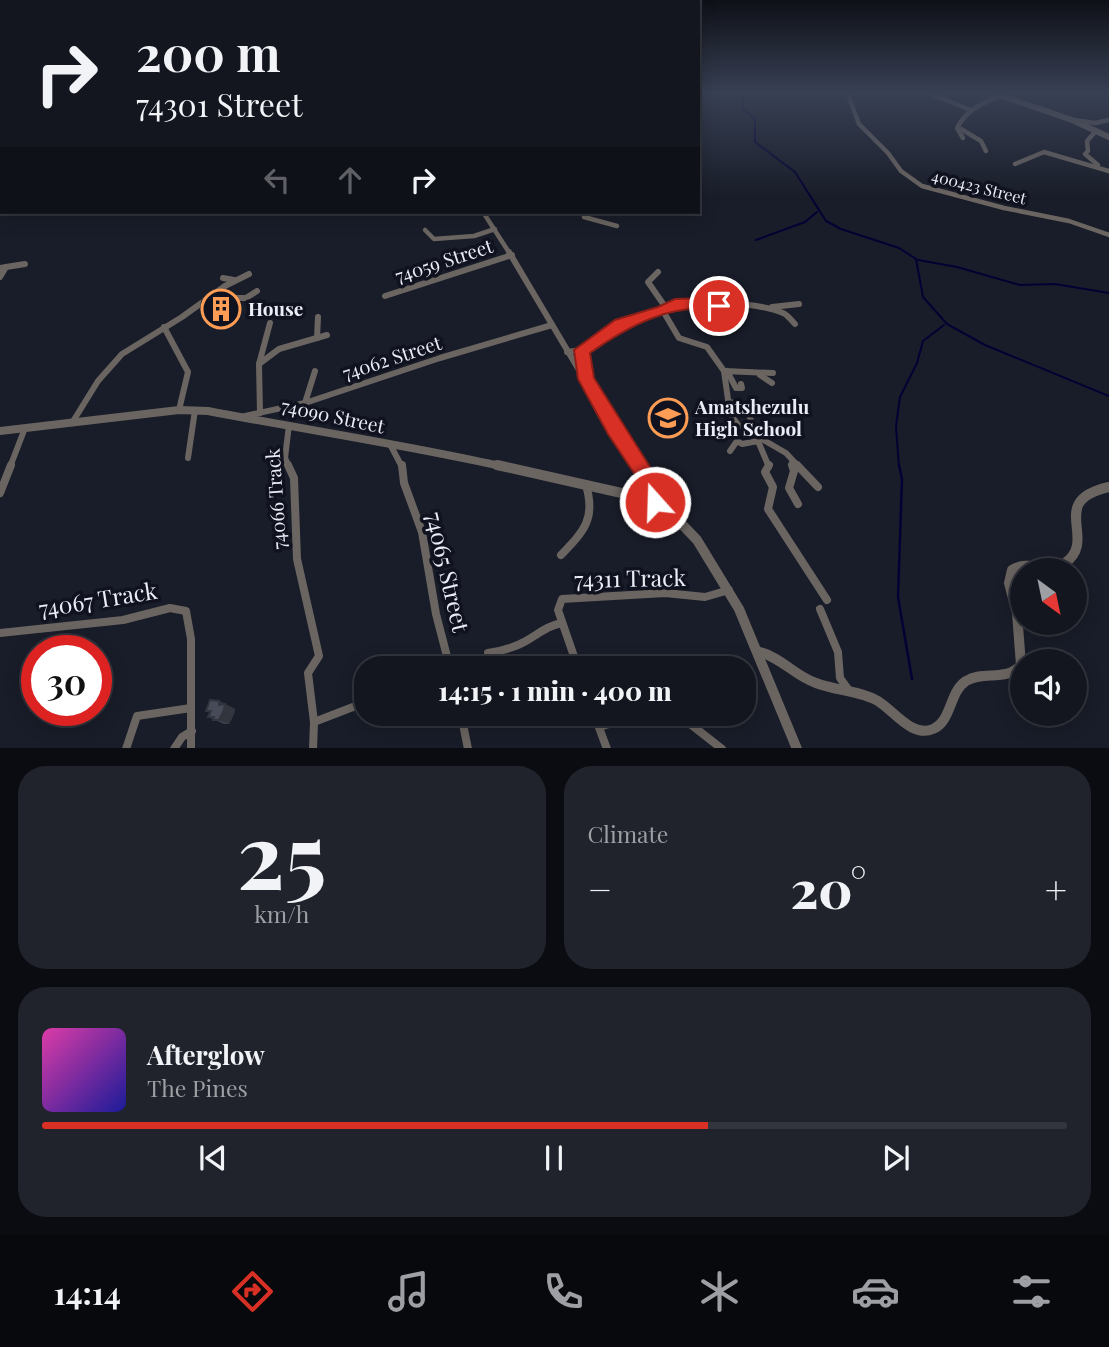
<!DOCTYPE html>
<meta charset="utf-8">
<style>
:root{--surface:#13161f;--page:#20232c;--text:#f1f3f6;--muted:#9d9fa4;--line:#32353d;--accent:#d93025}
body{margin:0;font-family:"Playfair Display",serif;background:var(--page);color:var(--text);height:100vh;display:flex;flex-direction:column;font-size:26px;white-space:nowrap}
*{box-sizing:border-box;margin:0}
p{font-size:23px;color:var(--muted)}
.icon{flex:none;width:38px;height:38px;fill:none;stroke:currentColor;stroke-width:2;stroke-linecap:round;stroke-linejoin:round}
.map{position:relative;height:748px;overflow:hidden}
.details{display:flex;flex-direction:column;gap:18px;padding:18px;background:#0a0c11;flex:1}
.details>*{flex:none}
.hud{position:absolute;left:0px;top:0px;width:700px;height:214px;box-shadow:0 4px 18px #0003,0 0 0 2px var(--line);background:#13161f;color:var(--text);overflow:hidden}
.needle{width:46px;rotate:147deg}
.buttons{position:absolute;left:1010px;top:558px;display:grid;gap:14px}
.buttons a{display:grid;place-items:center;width:77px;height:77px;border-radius:50%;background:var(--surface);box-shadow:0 4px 18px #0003,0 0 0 2px var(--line);font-size:35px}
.speed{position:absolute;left:21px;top:635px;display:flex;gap:14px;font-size:35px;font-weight:700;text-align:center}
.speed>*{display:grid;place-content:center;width:91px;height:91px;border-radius:50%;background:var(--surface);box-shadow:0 4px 18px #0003,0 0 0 2px var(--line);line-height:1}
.speed .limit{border:10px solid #d22;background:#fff;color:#111}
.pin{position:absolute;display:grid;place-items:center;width:60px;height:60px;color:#fff;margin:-30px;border:4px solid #fff;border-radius:50%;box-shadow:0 2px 7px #0007}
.me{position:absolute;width:77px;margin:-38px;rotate:340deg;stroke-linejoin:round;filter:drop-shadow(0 0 5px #0008)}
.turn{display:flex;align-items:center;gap:24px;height:147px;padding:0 21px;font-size:32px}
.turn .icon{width:91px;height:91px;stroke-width:2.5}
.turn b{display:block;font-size:49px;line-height:60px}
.lanes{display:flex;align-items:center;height:66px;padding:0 21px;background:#0003;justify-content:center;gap:35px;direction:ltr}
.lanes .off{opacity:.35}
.big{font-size:52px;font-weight:800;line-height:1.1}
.details .tile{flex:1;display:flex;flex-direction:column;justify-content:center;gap:10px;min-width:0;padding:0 24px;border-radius:28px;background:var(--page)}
.details .dial{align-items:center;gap:0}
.dial b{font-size:91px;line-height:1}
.song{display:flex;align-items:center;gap:21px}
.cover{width:84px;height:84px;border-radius:10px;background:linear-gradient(135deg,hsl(320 70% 55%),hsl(240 70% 35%))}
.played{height:7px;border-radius:4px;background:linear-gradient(90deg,var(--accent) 65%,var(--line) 65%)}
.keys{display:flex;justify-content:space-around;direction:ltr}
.heat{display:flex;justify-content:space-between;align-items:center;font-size:38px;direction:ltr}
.details .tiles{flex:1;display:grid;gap:18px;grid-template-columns:1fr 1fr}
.tile:last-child{grid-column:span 2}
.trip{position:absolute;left:354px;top:656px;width:402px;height:70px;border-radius:28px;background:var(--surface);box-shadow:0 4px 18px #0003,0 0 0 2px var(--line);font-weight:800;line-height:70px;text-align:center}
.tabs{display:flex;height:112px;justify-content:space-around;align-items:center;background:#08090c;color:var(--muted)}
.tabs .icon{width:49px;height:49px}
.tabs .active{color:var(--accent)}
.tabs b{font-size:32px;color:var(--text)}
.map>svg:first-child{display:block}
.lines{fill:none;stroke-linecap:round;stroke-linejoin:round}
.stream-far1{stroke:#050033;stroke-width:2}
.stream{stroke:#050033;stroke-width:2.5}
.minor-far2{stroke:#6b6561;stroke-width:4.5}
.minor-far1{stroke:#6b6561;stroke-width:6}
.minor{stroke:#6b6561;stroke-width:8}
.tertiary-far2{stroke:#6b6561;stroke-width:6}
.tertiary-far1{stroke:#6b6561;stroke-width:8}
.tertiary{stroke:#6b6561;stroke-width:10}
.wall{fill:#3d404d}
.shaded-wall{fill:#32343e}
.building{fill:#474b59;stroke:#32343e;stroke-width:2}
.route{fill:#d93025;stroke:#8d1f18;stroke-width:2}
.labels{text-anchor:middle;stroke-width:7;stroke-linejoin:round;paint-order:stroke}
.far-street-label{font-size:16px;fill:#eaedf6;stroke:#10131f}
.street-label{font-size:19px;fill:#eaedf6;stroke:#10131f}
.poi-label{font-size:19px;font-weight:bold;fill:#eaedf6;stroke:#10131f;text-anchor:start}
.near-street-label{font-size:23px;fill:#eaedf6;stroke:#10131f}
</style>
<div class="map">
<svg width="1109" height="749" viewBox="0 0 1109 749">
<rect width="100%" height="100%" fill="#191d29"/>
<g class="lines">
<g class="stream-far1">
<polyline points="743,92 743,109 755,120 755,142 795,172 826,221 841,229 899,248 916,259 923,297 947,324 985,345 1109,396"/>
<polyline points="1098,92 1103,95"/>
<polyline points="756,240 805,222 817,212"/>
<polyline points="918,260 957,267 1020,285 1055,284 1109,293"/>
<polyline points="899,467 896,426 900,397 917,363 923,341 944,325"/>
</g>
<polyline class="stream" points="899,465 902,479 898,597 912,679"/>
<g class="minor-far2">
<polyline points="847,92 859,124 888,153 901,171 922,186 1004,208 1069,221 1109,235"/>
<polyline points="926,92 971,110"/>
<polyline points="1074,120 1095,123 1109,120"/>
<polyline points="961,129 981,141 986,151"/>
<polyline points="1096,131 1087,141 1088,151 1085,154 1098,165"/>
<path d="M963 138 957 128C966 110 983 102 1001 96"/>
<polyline points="1015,164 1044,152 1109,171"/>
<polyline points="483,212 510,254"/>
<polyline points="584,217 617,226"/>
<polyline points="425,230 434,239 474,236 495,229"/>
</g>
<g class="minor-far1">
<polyline points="509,252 614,429 641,467"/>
<polyline points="6,267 25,264"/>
<polyline points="0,268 6,267 0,277"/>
<polyline points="658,272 648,282 666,308"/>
<polyline points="223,278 234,280"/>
<polyline points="385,296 512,255"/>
<polyline points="224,298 246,298 257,291"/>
<polyline points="772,307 799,304"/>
<path d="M663 311C687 298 757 302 783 313 788 315 791 320 795 324"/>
<polyline points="164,327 188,372 179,410"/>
<polyline points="317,338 318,317"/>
<polyline points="582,350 585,376"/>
<polyline points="567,352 582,350 621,324 663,311 679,338 707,347 724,371 730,414 739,426"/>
<polyline points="259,364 279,349 327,335"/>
<polyline points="724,371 773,373"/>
<polyline points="727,371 736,388 742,388 741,384"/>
<polyline points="760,375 772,383"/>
<polyline points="729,402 746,405 753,427 760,438 786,453 799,467"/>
<polyline points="305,403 315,371"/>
<polyline points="260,413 259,364 270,323"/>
<polyline points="245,416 305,403 440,358 552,325"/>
<polyline points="72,423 98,381 122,354 182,317 225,286 249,274"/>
<polyline points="760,438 758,441 769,467"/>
<polyline points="391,446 402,467"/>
<polyline points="730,451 737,441 742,444 758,441"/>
<polyline points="188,458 195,410"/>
<polyline points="792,463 793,467"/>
<polyline points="10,467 25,428"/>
<polyline points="289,467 285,458 289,425"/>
</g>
<g class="minor">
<polyline points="288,465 294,478 297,559 319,656 308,673 314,722 313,749"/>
<polyline points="402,465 404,483 422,532 436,614 450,668"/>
<polyline points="640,465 653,486 655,502"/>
<polyline points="769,465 765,472 773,487 768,509 827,600"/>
<polyline points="792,465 794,471 789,488 798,504"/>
<polyline points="797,465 818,487"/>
<polyline points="0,493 11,465"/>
<path d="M561 555C584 531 596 519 586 485"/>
<polyline points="820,609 838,652 840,678 848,689"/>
<polyline points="0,633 123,620 170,608 186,611 191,639 191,749"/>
<path d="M488 653C501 651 514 648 526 641 540 633 547 626 562 623"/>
<polyline points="429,668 447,659"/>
<polyline points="578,668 558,610 562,599 665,593 705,597 729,590"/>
<polyline points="461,714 468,749"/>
<polyline points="594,714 607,749"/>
<polyline points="314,722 366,702"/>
<polyline points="689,723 722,749"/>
<polyline points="599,727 644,714"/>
<polyline points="126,749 137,716 191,708"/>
<polyline points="174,749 182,737 192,731"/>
</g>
<polyline class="tertiary-far2" points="991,92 1072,120 1109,137"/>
<path class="tertiary-far1" d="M0 431 179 410 208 411C307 430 407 445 505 467"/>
<g class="tertiary">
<polyline points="497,465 648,499 673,515 697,540 739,609 797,749"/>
<path d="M760 652C782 658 795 676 816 683 836 691 859 690 878 701 894 711 912 738 933 729 952 721 949 692 966 681 984 670 1006 682 1021 665L1017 613 1009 583 1012 570C1029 559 1050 574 1065 563 1099 539 1046 501 1109 487"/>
</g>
</g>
<polygon class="wall" points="219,701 235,709 234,714 229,724 224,724 208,717 210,713 206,711"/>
<g class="shaded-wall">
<polygon points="229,297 234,305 234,311 207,318 201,310"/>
<polygon points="219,701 235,709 234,714 229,724 219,720"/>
</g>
<g class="building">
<polygon points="229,297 229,303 201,310 202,300"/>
<polygon points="210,700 219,701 219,705 225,704 224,710 219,720 213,720 214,717 208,717 211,711 206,711"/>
</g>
<linearGradient id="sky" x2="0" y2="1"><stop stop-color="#0e1017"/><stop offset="0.47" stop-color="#384054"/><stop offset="1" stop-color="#384054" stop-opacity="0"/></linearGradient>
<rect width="1109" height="197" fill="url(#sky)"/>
<path class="route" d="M704 298 724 302 727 306 719 311C673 301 627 327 590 353L594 378 662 486 664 502 661 508 655 510 648 508 644 488 608 434 578 379 574 350 615 320 658 307 675 299Z"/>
<defs>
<symbol id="building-ring" viewBox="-11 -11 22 22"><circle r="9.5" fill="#10131f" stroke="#fd9c55" stroke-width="1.5"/><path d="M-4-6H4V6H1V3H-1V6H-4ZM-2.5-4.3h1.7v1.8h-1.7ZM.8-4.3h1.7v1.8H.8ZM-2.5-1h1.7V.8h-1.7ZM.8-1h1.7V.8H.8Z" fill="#fd9c55"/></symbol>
<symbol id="school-ring" viewBox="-11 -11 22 22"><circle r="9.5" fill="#10131f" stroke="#fd9c55" stroke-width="1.5"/><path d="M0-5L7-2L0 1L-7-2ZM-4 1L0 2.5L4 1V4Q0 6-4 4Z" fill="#fd9c55"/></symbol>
</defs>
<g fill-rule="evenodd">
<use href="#building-ring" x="199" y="287" width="44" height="44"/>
<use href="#school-ring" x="646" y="396" width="44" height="44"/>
</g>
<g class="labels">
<g class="far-street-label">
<text transform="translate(979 187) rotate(14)" y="6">400423 Street</text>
</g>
<g class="street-label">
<text transform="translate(444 261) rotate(-18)" y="7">74059 Street</text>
<text transform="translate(392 358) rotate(-18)" y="7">74062 Street</text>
<text transform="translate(333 416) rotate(12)" y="7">74090 Street</text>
<text transform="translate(276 499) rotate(-94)" y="7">74066 Track</text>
</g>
<g class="poi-label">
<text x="248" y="316">House</text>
<text x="695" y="414">Amatshezulu<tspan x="695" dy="22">High School</tspan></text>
</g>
<g class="near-street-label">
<text transform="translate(447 572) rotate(77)" y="8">74065 Street</text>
<text transform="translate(630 579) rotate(-1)" y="8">74311 Track</text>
<text transform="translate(98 600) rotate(-9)" y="8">74067 Track</text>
</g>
</g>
</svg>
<div class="buttons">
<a><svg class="needle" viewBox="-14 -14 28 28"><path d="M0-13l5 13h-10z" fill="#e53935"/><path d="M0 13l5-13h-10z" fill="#9d9fa4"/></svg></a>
<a><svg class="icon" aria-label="sound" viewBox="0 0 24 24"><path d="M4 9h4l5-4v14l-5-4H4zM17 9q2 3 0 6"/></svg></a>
</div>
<div class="speed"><div class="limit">30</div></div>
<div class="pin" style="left:719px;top:306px;background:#d93025"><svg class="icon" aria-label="arrive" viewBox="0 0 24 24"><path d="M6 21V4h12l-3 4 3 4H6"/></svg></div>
<svg class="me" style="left:655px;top:502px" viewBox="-20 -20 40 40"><circle r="17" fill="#d93025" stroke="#fff" stroke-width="3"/><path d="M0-11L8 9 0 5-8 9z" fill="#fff"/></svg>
<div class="trip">14:15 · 1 min · 400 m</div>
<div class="hud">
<div class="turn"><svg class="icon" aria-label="right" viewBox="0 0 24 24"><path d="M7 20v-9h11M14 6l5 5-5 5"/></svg><div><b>200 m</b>74301 Street</div></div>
<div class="lanes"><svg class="icon off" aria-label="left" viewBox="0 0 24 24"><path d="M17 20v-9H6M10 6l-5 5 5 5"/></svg><svg class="icon off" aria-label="ahead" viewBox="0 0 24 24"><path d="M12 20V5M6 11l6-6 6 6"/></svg><svg class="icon" aria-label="right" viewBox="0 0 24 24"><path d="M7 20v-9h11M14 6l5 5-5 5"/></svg></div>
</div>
</div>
<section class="details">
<div class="tiles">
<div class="tile dial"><b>25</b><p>km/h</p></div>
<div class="tile"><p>Climate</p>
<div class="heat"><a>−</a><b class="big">20°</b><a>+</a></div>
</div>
<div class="tile">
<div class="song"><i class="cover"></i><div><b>Afterglow</b><p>The Pines</p></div></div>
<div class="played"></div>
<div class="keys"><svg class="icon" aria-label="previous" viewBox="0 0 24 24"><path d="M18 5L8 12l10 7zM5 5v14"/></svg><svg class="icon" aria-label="pause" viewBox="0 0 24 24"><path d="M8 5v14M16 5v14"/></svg><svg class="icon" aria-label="next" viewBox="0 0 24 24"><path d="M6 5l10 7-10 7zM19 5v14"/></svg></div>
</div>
</div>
</section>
<nav class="tabs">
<b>14:14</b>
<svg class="icon active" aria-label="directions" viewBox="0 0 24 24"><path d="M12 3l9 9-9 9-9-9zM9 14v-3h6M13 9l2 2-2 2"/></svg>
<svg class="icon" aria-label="music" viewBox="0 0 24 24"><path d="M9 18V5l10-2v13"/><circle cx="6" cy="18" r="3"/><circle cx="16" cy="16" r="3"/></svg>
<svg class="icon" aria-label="phone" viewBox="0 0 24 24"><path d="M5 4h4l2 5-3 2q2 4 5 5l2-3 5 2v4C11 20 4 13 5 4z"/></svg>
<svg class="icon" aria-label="climate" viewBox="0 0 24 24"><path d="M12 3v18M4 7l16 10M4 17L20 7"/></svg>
<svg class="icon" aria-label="car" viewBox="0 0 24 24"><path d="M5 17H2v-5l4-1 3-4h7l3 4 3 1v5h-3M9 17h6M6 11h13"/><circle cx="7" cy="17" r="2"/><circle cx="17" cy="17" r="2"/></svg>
<svg class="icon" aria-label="filters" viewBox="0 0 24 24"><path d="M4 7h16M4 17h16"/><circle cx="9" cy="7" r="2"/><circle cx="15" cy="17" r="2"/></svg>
</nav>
